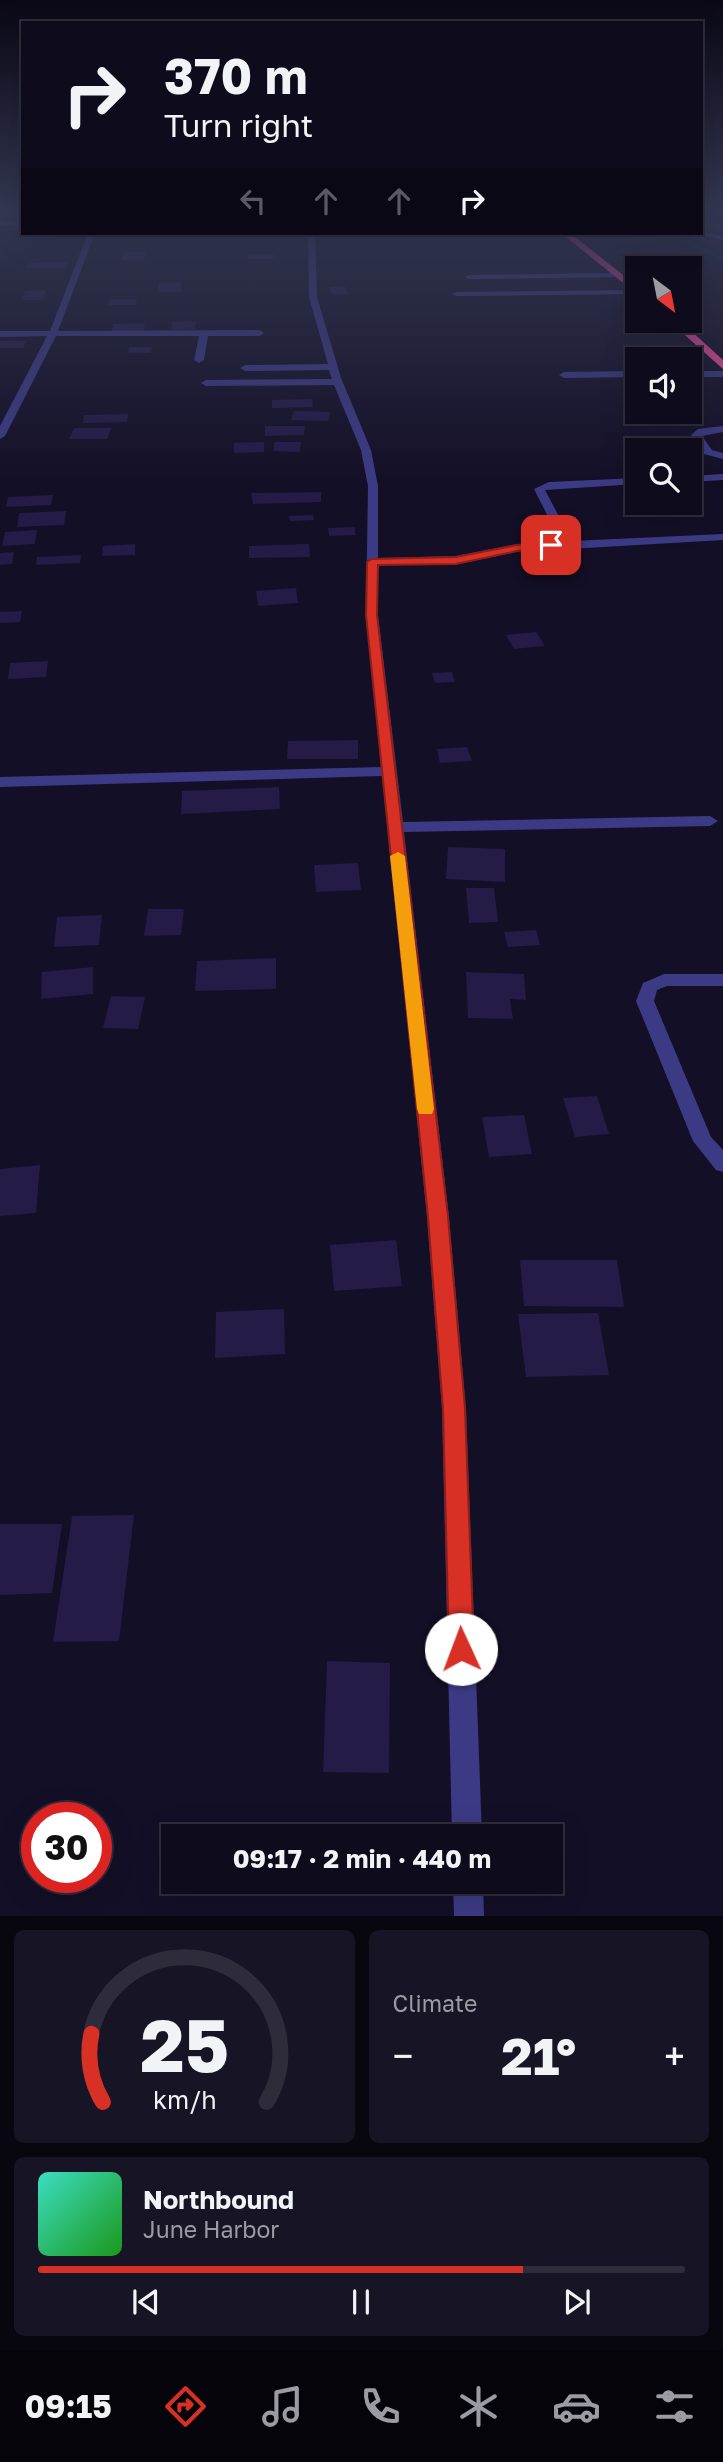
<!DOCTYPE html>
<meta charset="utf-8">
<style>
:root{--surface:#0e0b1c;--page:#171425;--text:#f1f3f6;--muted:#9b9ba3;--line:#2e2b3b;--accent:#d93025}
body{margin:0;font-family:"Golos Text",sans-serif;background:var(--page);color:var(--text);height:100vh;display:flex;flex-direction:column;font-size:26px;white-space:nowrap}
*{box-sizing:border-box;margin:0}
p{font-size:23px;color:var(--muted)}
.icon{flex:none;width:38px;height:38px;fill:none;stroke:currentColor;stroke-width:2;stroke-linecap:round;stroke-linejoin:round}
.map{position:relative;height:1916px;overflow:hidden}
.panel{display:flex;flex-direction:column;gap:14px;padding:14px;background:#08060f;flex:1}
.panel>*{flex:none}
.top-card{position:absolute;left:21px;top:21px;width:682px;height:214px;border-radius:0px;box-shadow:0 7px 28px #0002,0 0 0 2px var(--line);background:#0e0b1c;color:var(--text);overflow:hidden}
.needle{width:46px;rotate:148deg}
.fabs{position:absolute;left:625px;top:256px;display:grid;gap:14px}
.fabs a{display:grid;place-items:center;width:77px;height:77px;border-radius:0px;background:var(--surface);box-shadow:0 7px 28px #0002,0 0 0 2px var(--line);font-size:35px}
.speed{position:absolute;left:21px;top:1802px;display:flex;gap:14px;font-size:35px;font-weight:700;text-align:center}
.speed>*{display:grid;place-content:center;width:91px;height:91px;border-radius:50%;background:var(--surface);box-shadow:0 7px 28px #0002,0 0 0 2px var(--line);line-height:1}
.speed .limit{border:10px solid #d22;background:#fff;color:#111}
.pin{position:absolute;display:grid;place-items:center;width:60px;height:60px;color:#fff;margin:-30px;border-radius:14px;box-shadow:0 4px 10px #0006}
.me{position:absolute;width:77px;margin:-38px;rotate:358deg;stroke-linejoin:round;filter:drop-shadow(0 0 5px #0008)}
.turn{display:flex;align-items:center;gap:24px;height:147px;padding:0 28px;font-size:32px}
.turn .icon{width:91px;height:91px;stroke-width:2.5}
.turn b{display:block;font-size:49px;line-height:60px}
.lanes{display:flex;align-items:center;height:66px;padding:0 28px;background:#0003;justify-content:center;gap:35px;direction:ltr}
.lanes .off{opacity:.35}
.big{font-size:52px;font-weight:700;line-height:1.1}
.panel .widget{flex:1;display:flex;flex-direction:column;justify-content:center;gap:10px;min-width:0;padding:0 24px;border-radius:10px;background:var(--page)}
.panel .dial{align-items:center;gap:0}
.dial svg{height:182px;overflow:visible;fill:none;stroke:var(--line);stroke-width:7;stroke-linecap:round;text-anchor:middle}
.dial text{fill:var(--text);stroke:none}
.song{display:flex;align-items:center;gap:21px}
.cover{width:84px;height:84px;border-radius:10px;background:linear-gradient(135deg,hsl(170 70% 55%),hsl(120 70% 35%))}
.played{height:7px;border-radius:4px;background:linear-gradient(90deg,var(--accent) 75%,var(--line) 75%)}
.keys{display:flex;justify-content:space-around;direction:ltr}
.heat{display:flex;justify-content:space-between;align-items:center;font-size:38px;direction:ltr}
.panel .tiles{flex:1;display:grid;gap:14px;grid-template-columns:1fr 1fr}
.widget:last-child{grid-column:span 2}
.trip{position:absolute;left:161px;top:1824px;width:402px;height:70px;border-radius:0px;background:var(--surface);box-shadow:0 7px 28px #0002,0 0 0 2px var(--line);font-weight:700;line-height:70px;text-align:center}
.tab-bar{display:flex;height:112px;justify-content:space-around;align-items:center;background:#06040b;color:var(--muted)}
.tab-bar .icon{width:49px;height:49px}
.tab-bar .active{color:var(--accent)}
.tab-bar b{font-size:32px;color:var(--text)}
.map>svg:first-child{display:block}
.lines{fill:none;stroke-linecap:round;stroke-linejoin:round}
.stream{stroke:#0a1f44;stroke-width:4.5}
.building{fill:#241b47}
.minor{fill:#3d3a85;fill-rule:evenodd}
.highway{fill:#ff4fa3;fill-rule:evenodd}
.route{fill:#d93025;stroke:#8d1f18;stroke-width:2}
.slow{fill:#f59e0b}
</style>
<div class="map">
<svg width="723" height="1916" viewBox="0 0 723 1916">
<rect width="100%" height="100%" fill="#130f26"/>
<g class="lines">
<polyline class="stream" points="650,233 692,244 723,259"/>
</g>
<g class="building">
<polygon points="715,222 723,224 723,230 714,231 702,227 702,224"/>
<polygon points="652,236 658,242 625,244 619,238"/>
<polygon points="124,252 147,252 144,260 121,260"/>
<polygon points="248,254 274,254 273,259 247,259"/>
<polygon points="69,262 66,268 25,268 28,263"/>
<polygon points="181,282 181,292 158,292 158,283"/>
<polygon points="345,286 349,294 333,295 329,287"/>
<polygon points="46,290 43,300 22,300 25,291"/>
<polygon points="110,299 137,299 136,305 108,305"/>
<polygon points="196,321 195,329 171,330 172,322"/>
<polygon points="145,323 144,331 112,332 113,324"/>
<polygon points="0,341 26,341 23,348 0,348"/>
<polygon points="129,347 152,347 151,353 128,353"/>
<polygon points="312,399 313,407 272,408 272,400"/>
<polygon points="294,411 330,412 328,421 291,420"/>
<polygon points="128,414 127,422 83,423 84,415"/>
<polygon points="265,426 305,426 304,435 265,436"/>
<polygon points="74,428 111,428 107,439 69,439"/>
<polygon points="264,442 264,452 234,453 234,443"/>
<polygon points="275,442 301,442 300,452 273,451"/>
<polygon points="321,492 321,502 253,504 251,493"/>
<polygon points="53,495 51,505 6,507 8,497"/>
<polygon points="66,511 64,525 17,527 19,513"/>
<polygon points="313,515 314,520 290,521 289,516"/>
<polygon points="355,527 355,535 329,536 328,528"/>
<polygon points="37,530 35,544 2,546 5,532"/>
<polygon points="135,544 135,555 102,556 103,546"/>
<polygon points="309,544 310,557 249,558 249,546"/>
<polygon points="14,552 12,564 0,565 0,553"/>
<polygon points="81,555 80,563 36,565 37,557"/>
<polygon points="296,588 298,603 258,606 256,591"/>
<polygon points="22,611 20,622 0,623 0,612"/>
<polygon points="536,632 545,646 514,649 506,635"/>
<polygon points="48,661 46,677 8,679 10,663"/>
<polygon points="452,672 455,682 435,683 432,673"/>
<polygon points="358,740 358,759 287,759 288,741"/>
<polygon points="467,747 472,761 440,763 437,749"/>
<polygon points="279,787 280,809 181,814 182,791"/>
<polygon points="448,847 505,849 505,882 446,879"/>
<polygon points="358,863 361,890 316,892 314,865"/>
<polygon points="466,888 494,888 498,922 469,923"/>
<polygon points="148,909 184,909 181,935 144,936"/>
<polygon points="102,915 99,945 54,947 57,917"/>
<polygon points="536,930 540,945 508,947 504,932"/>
<polygon points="276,958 276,989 195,991 197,961"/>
<polygon points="93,967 93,994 41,999 42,972"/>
<polygon points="466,972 524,974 526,1000 510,999 513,1019 468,1018"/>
<polygon points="111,996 145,997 138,1029 103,1028"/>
<polygon points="597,1096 609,1134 575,1137 563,1098"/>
<polygon points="524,1115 532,1154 489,1157 482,1117"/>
<polygon points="40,1165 36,1213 0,1216 0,1169"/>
<polygon points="396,1240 402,1286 334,1291 330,1245"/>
<polygon points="520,1260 617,1260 624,1307 524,1306"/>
<polygon points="284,1309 285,1354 215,1358 216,1312"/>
<polygon points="598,1313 609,1375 526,1377 518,1314"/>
<polygon points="134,1515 119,1641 53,1642 72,1516"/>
<polygon points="0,1524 62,1524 52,1593 0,1595"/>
<polygon points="327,1661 390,1663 389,1773 323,1772"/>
</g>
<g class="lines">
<g class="minor">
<rect x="0" y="221" width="23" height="4"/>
<polygon points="702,232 723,236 723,240 691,233"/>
<polygon points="88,233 95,233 58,331 260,330 264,333 260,336 208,336 204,360 199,363 194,360 199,336 56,336 5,436 0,439 0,426 47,336 0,337 0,331 50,331"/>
<polygon points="308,233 315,233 317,297 341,378 371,450 378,486 378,558 456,556 517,544 561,542 534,489 549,482 637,478 637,484 545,490 572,541 723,534 723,540 517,552 456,564 378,565 378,615 403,822 710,816 718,821 710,826 404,832 449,1217 466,1409 482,1836 452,1836 442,1409 427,1217 382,776 0,787 0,777 381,767 366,615 368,486 361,450 334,385 206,386 201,383 206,380 332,379 329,370 245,371 240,368 245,365 328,364 309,297"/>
<polygon points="618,273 621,277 469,279 465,277 469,275"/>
<polygon points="637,290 637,294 456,296 452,294 456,292"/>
<polygon points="637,371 637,377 564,378 559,375 564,372"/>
<rect x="690" y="371" width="33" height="6"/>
<polygon points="723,426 723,432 702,436 712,450 723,453 723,459 704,454 691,435 698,429"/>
<polygon points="723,474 723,480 690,482 690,476"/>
<polygon points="664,974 723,974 723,986 667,986 657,990 654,1001 711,1137 723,1150 723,1172 716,1170 693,1141 636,1001 643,983"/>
<polygon points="453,1881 483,1881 484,1916 454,1916"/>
</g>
<g class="highway">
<polygon points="561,233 570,233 637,286 637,294"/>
<polygon points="668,320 679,320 723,360 723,369"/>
</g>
</g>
<linearGradient id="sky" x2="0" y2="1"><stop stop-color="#0a0815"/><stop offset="0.44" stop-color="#333752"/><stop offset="1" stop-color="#333752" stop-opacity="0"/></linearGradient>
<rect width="723" height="481" fill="url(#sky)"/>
<polygon class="route" points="551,542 556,545 555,547 517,551 456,564 378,565 377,615 448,1217 465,1409 474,1649 470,1658 461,1662 453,1658 449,1649 443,1409 428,1217 366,615 367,562 372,559 456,557 517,545"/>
<polygon class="slow" points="398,852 405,856 434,1109 432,1114 419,1114 417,1109 390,856"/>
</svg>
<div class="fabs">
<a><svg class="needle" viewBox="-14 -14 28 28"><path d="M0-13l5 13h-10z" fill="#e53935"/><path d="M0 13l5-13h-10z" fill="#9b9ba3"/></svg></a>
<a><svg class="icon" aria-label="sound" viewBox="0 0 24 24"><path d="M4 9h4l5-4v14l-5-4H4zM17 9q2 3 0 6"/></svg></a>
<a><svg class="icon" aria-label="search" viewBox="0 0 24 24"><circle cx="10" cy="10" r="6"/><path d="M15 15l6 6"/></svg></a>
</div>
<div class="speed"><div class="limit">30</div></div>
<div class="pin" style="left:551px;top:545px;background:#d93025"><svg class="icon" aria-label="arrive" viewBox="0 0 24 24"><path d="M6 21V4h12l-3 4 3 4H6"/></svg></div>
<svg class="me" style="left:461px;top:1649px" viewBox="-20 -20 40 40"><circle r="19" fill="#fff"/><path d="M0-13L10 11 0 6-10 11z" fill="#d93025"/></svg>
<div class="trip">09:17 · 2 min · 440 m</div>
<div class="top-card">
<div class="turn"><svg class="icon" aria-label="right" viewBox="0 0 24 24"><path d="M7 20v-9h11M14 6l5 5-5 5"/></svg><div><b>370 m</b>Turn right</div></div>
<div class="lanes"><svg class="icon off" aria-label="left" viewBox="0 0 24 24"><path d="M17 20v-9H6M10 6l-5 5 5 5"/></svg><svg class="icon off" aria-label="ahead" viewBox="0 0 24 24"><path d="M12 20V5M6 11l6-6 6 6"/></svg><svg class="icon off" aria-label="ahead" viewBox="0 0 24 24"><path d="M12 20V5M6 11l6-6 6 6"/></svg><svg class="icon" aria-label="right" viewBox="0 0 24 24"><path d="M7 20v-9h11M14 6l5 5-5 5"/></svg></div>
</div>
</div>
<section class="panel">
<div class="tiles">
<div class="widget dial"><svg viewBox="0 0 100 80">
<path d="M14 69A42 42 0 1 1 86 69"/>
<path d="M14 69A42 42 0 0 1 9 39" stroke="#d93025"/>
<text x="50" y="56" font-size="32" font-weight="700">25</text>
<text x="50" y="72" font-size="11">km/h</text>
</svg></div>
<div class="widget"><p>Climate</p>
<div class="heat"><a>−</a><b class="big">21°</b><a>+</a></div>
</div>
<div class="widget">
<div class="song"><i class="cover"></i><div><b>Northbound</b><p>June Harbor</p></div></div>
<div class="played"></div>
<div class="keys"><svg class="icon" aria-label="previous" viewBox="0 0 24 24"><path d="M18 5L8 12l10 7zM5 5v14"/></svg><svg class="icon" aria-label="pause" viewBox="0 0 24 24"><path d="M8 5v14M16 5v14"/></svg><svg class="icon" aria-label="next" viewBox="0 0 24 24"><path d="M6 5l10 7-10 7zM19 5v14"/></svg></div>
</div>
</div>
</section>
<nav class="tab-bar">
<b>09:15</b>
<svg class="icon active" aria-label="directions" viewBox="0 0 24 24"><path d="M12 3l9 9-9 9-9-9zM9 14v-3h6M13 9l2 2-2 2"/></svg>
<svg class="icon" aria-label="music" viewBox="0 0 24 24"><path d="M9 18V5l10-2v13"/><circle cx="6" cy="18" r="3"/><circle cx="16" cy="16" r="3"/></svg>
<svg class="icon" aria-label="phone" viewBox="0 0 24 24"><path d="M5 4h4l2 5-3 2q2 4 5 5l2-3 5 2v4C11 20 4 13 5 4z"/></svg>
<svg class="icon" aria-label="climate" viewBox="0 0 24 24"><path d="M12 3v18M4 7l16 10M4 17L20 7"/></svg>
<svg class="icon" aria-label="car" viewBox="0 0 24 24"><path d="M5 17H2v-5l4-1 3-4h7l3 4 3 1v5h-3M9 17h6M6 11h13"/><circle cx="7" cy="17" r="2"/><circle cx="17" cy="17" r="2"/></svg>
<svg class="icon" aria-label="filters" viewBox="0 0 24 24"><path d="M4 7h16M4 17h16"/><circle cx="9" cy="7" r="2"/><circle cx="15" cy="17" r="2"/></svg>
</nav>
